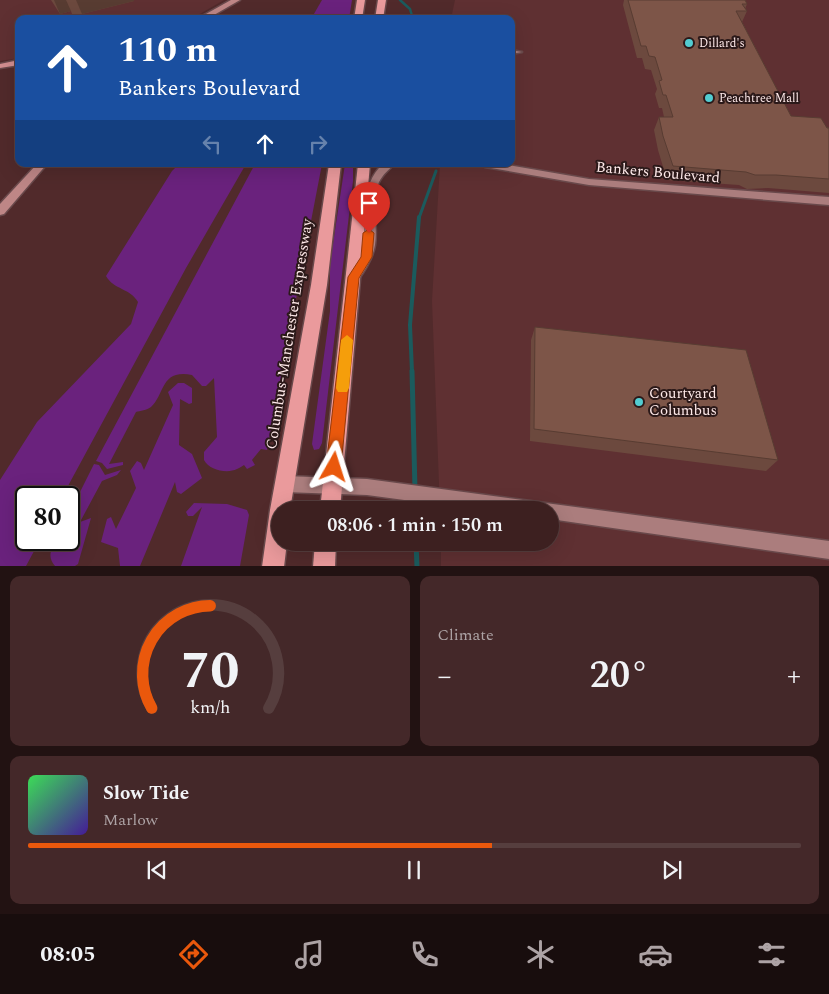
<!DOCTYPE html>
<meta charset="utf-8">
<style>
:root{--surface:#3d2020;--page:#442829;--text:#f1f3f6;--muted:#ada3a5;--line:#563e3e;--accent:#ea580c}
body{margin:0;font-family:Spectral,serif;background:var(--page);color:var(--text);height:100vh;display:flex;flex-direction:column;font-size:19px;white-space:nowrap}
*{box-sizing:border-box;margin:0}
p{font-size:16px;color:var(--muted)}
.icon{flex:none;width:28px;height:28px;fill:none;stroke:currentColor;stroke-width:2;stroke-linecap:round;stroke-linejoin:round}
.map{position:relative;height:566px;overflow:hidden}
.panel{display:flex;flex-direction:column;gap:10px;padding:10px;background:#221212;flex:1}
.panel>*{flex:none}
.guide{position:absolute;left:15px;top:15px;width:500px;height:152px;border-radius:10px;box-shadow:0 5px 20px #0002,0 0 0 1px var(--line);background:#1a4fa0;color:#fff;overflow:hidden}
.speed{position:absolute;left:15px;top:486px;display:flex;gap:10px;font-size:25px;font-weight:700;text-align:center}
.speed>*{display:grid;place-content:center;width:65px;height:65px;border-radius:50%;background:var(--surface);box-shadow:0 5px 20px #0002,0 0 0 1px var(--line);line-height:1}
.speed .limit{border:2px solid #111;border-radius:8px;background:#fff;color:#111}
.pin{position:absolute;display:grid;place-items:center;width:42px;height:42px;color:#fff;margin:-51px -21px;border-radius:50% 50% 50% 0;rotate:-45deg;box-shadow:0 0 5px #0007}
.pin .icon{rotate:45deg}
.me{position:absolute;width:55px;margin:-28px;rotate:6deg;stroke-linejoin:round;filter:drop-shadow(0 0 4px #0008)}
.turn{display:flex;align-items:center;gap:18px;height:105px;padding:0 20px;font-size:22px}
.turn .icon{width:65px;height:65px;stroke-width:2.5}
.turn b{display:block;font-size:35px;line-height:42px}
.lanes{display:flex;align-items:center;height:48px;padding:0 20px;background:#0003;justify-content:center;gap:25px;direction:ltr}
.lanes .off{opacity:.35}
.big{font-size:38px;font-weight:600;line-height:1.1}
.panel .widget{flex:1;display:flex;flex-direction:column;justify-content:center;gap:8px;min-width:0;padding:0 18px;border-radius:10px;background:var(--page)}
.panel .dial{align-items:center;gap:0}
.dial svg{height:130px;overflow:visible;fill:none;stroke:var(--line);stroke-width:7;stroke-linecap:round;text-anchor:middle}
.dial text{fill:var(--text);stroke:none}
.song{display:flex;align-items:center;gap:15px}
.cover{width:60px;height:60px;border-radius:8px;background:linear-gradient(135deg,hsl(130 70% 55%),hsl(260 70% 35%))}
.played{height:5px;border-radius:2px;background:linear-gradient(90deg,var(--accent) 60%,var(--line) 60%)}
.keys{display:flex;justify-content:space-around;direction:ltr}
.heat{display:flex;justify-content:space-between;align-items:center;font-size:28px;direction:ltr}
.panel .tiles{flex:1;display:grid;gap:10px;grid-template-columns:1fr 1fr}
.widget:last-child{grid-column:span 2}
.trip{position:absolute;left:271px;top:501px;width:288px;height:50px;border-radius:25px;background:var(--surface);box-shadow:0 5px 20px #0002,0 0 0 1px var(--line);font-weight:600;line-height:50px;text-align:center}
.tab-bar{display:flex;height:80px;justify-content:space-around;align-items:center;background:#180d0d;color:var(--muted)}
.tab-bar .icon{width:35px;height:35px}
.tab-bar .active{color:var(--accent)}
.tab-bar b{font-size:22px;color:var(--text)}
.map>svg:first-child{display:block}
.built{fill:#5f3032}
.green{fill:#6a227d}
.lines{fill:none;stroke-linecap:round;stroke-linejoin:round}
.stream-far3{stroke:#1b5b5d;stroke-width:2.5}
.stream-far2{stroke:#1b5b5d;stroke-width:3}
.stream-far1{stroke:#1b5b5d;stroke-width:4}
.stream{stroke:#1b5b5d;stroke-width:5}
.street-casing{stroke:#69494b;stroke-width:3}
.secondary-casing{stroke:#69494b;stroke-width:3}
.primary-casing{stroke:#69494b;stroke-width:3}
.highway-casing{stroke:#69494b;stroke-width:3}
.street{fill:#ab7d7d;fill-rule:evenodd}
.secondary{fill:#be8686;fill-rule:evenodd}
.primary{fill:#d18e90;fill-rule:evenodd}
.highway{fill:#ea9a9c;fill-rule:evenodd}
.wall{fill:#6c493e}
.shaded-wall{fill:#583c32}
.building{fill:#7d5548;stroke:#583c32}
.route{fill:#ea580c;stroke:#983908}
.slow{fill:#f59e0b}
.poi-dot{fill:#52ccd1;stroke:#2b1919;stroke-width:2}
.labels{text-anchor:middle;stroke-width:4;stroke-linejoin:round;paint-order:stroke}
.far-poi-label{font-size:12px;fill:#fee9e9;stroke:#2b1919;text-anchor:start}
.street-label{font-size:15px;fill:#fee9e9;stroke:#2b1919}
.poi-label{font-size:15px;fill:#fee9e9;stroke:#2b1919;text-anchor:start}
</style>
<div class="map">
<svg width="829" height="567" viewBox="0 0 829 567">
<rect width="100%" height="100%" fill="#512a2b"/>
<g class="built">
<polygon points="0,0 224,0 191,19 19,19 19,58 0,61"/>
<polygon points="455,0 829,0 829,566 441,566 441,543 550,542 550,510 440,510 432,301 440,164 511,164 511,19 451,19"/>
</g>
<g class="green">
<polygon points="322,0 352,0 349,19 311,19"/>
<path d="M179 164H246L186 268 62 497 26 498V540H40L26 566H0V480L37 422 131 324 138 302C130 288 114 290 106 276L172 171Z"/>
<path d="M255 164H322L267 450 261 449 252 460 255 465 247 469 244 465C242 466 240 468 237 469 227 474 209 470 204 460V452L217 437 214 378 206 386H202L192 375C160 369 165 395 151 407 147 410 140 411 136 412L109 464 123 462V465L107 469 102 463 96 461Z"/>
<polygon points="345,164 353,164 353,181 322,443 319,449 314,450 312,444 330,311 330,264"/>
<polygon points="178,383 184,383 192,388 192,403 189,404 180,399 179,445 192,454 202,478 181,494 177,492 175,482 140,566 120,566 118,548 101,542 107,519 111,517 116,529 136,488 130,471 137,461 141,463 144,470 173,405 168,392"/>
<path d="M94 464 99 465 105 475 121 470 117 475 102 481 80 522 91 518 78 564 75 566H55C47 557 51 550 56 540H69V514Z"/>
<polygon points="194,503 227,504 247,510 249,515 240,566 181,566 202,507 193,516 188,516 186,512"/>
</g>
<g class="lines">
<polyline class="stream-far3" points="400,0 410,9 413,19"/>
<polyline class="stream-far2" points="419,218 436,171"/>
<polyline class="stream-far1" points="412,372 410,325 419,217"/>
<g class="stream">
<polyline points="412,371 415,490"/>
<polyline points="413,510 414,497"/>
<polyline points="416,542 417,567"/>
</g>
<defs>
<g id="street">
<polygon points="511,50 522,52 511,54"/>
<path d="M383 164H394C389 170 383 174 379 182 371 202 378 225 375 245 373 258 366 269 358 280L354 282 348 277C354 266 361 258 363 245 369 215 358 187 383 164Z"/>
<polygon points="480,164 502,164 589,179 829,197 829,205 589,185 485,167"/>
<polygon points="284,476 367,479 829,541 829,559 550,519 550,510 479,510 367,495 284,492 278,490 276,484 278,478"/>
</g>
<g id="secondary">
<polygon points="231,0 240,0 207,19 197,19"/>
<polygon points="37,164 47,164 4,214 0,215 0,204"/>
</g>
<polygon id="primary" points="19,60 19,65 0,68 0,64"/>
<g id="highway">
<polygon points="357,0 365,0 362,19 354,19"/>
<polygon points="378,0 386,0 383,19 375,19"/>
<polygon points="329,164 341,164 327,285 290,510 280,510 280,542 287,542 284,567 262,567 270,510 311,285"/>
<polygon points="358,164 370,164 340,510 320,510"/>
<polygon points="315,542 336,542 335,567 313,567"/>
</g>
</defs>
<use href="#street" class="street-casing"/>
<use href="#secondary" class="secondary-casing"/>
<use href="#primary" class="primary-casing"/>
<use href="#highway" class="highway-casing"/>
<use href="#street" class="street"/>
<use href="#secondary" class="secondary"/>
<use href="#primary" class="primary"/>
<use href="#highway" class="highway"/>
</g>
<g class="wall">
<polygon points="51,0 134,0 134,1 82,14 72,14 71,11 60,14"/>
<polygon points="624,0 745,0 747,4 745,9 747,11 742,22 791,116 829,128 829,193 768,188 747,189 739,185 667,180 658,150 654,130 659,117 664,117 662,108 659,108 655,94 657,89 651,70 645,69 642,58 637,58 623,5"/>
<polygon points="535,327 778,460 766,471 530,441 531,340"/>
</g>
<g class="shaded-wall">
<polygon points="54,0 66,0 71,11 60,14"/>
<polygon points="76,0 134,0 134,1 82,14"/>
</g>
<g class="building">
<polygon points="628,0 745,0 747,4 742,4 747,11 736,11 791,116 821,118 827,128 829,128 829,179 776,175 755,175 746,172 673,166 663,136 659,117 673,117 666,95 663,95 659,81 662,80 655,57 649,56 646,46 641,46"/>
<polygon points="535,327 746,350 778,460 534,429"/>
</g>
<polygon class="route" points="369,229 374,233 372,257 359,278 341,467 339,472 334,474 329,472 326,467 348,277 361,257 363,233"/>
<polygon class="slow" points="347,335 353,340 349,388 347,392 338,392 336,388 341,340"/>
<g class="poi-dot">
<circle cx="689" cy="43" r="5"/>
<circle cx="709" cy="98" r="5"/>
<circle cx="639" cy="402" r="5"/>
</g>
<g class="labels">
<g class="far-poi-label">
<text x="699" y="47">Dillard's</text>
<text x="719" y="102">Peachtree Mall</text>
</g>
<g class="street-label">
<text transform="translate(658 172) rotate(5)" y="5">Bankers Boulevard</text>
<text transform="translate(289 334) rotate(-81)" y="5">Columbus-Manchester Expressway</text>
</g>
<g class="poi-label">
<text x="649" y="398">Courtyard<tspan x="649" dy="17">Columbus</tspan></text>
</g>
</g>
</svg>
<div class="speed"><div class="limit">80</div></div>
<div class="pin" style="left:369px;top:233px;background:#d93025"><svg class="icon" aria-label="arrive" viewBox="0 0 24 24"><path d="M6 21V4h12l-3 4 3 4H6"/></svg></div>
<svg class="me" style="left:334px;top:467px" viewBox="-20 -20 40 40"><path d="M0-17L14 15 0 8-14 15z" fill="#ea580c" stroke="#fff" stroke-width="4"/></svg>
<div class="trip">08:06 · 1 min · 150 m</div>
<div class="guide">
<div class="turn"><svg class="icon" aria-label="ahead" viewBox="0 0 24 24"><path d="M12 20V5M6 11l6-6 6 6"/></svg><div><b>110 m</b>Bankers Boulevard</div></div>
<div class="lanes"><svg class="icon off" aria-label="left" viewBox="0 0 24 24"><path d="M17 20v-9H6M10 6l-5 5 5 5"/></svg><svg class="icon" aria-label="ahead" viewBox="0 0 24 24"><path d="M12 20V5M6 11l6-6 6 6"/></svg><svg class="icon off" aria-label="right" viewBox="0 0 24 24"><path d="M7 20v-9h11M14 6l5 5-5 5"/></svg></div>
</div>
</div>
<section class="panel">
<div class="tiles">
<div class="widget dial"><svg viewBox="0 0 100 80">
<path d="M14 69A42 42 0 1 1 86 69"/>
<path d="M14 69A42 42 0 0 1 50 6" stroke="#ea580c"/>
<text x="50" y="56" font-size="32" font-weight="700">70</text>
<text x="50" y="72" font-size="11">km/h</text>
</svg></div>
<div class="widget"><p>Climate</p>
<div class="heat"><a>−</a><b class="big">20°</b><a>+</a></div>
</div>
<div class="widget">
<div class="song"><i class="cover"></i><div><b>Slow Tide</b><p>Marlow</p></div></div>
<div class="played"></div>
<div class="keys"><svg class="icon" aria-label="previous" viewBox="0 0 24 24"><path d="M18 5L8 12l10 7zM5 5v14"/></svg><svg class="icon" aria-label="pause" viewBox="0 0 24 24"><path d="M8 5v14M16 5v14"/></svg><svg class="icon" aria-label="next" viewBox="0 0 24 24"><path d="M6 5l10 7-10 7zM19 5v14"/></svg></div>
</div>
</div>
</section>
<nav class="tab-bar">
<b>08:05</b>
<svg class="icon active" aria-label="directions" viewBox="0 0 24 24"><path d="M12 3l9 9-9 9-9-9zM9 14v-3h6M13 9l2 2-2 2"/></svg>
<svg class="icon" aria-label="music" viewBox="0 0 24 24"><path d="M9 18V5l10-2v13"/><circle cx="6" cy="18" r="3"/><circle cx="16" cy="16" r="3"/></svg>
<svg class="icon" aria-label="phone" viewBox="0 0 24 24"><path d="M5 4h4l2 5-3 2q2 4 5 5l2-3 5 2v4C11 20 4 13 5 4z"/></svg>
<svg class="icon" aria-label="climate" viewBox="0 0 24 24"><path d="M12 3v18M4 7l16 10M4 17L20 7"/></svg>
<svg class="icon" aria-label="car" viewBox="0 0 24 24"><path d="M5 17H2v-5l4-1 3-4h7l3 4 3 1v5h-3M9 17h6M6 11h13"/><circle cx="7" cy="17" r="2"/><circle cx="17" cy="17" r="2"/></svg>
<svg class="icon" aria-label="filters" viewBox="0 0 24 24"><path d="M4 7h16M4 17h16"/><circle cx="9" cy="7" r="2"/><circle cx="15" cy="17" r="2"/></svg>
</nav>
